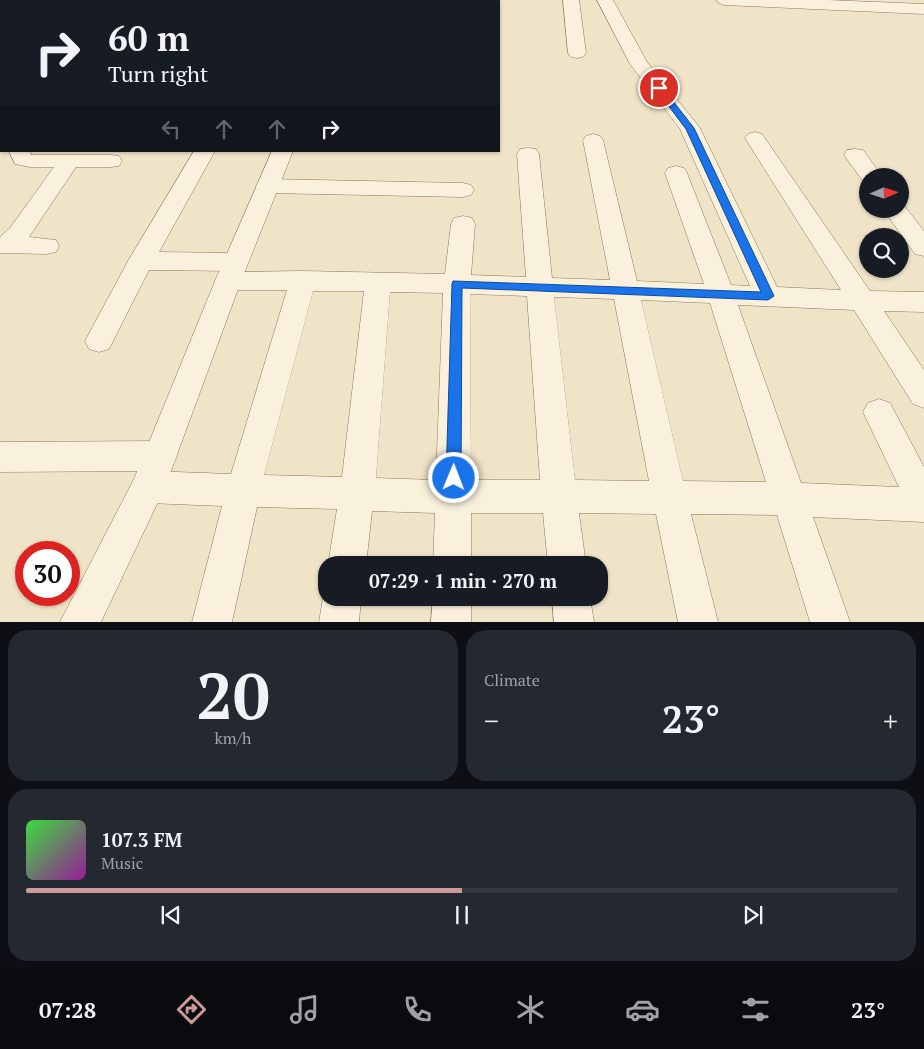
<!DOCTYPE html>
<meta charset="utf-8">
<style>
:root{--surface:#171b24;--page:#242831;--text:#f1f3f6;--muted:#9ea1a6;--line:#363941;--accent:#cc999b}
body{margin:0;font-family:"PT Serif",serif;background:var(--page);color:var(--text);height:100vh;display:flex;flex-direction:column;font-size:19px;white-space:nowrap}
*{box-sizing:border-box;margin:0}
p{font-size:16px;color:var(--muted)}
.icon{flex:none;width:28px;height:28px;fill:none;stroke:currentColor;stroke-width:2;stroke-linecap:round;stroke-linejoin:round}
.map{position:relative;height:622px;overflow:hidden}
.details{display:flex;flex-direction:column;gap:8px;padding:8px;background:#0d0f14;flex:1}
.details>*{flex:none}
.top-card{position:absolute;left:0px;top:0px;width:500px;height:152px;box-shadow:0 1px 4px #0004;background:#171b24;color:var(--text);overflow:hidden}
.needle{width:32px;rotate:87deg}
.controls{position:absolute;left:859px;top:168px;display:grid;gap:10px}
.controls a{display:grid;place-items:center;width:50px;height:50px;border-radius:50%;background:var(--surface);box-shadow:0 1px 4px #0004;font-size:25px}
.speed{position:absolute;left:15px;top:541px;display:flex;gap:10px;font-size:25px;font-weight:700;text-align:center}
.speed>*{display:grid;place-content:center;width:65px;height:65px;border-radius:50%;background:var(--surface);box-shadow:0 1px 4px #0004;line-height:1}
.speed .limit{border:8px solid #d22;background:#fff;color:#111}
.pin{position:absolute;display:grid;place-items:center;width:42px;height:42px;color:#fff;margin:-21px;border:2px solid #fff;border-radius:50%;box-shadow:0 1px 5px #0007}
.me{position:absolute;width:55px;margin:-28px;rotate:1deg;stroke-linejoin:round;filter:drop-shadow(0 0 4px #0008)}
.turn{display:flex;align-items:center;gap:18px;height:105px;padding:0 25px;font-size:22px}
.turn .icon{width:65px;height:65px;stroke-width:2.5}
.turn b{display:block;font-size:35px;line-height:42px}
.lanes{display:flex;align-items:center;height:48px;padding:0 25px;background:#0003;justify-content:center;gap:25px;direction:ltr}
.lanes .off{opacity:.35}
.big{font-size:38px;font-weight:600;line-height:1.1}
.details .tile{flex:1;display:flex;flex-direction:column;justify-content:center;gap:8px;min-width:0;padding:0 18px;border-radius:20px;background:var(--page)}
.details .dial{align-items:center;gap:0}
.dial b{font-size:65px;line-height:1}
.song{display:flex;align-items:center;gap:15px}
.cover{width:60px;height:60px;border-radius:8px;background:linear-gradient(135deg,hsl(120 70% 55%),hsl(300 70% 35%))}
.played{height:5px;border-radius:2px;background:linear-gradient(90deg,var(--accent) 50%,var(--line) 50%)}
.keys{display:flex;justify-content:space-around;direction:ltr}
.heat{display:flex;justify-content:space-between;align-items:center;font-size:28px;direction:ltr}
.details .tiles{flex:1;display:grid;gap:8px;grid-template-columns:1fr 1fr}
.tile:last-child{grid-column:span 2}
.trip{position:absolute;left:318px;top:556px;width:290px;height:50px;border-radius:20px;background:var(--surface);box-shadow:0 1px 4px #0004;font-weight:600;line-height:50px;text-align:center}
.tabs{display:flex;height:80px;justify-content:space-around;align-items:center;background:#090b0e;color:var(--muted)}
.tabs .icon{width:35px;height:35px}
.tabs .current{color:var(--accent)}
.tabs b{font-size:22px;color:var(--text)}
.map>svg:first-child{display:block}
.lines{fill:none;stroke-linecap:round;stroke-linejoin:round}
.minor-casing{stroke:#8d765c;stroke-width:1}
.tertiary-casing{stroke:#8d765c;stroke-width:1}
.minor{fill:#faf1dc;fill-rule:evenodd}
.tertiary{fill:#faf1dc;fill-rule:evenodd}
.route{fill:#1a73e8;stroke:#114b97}
</style>
<div class="map">
<svg width="924" height="622" viewBox="0 0 924 622">
<rect width="100%" height="100%" fill="#f0e4c8"/>
<g class="lines">
<defs>
<g id="minor">
<polygon points="283,0 319,0 320,1 284,1"/>
<polygon points="472,0 488,0 488,1 473,1"/>
<polygon points="563,0 579,0 586,53 583,57 577,58 571,57 568,53"/>
<path d="M597 0H613L647 62 700 128 777 287 841 290 745 138 748 134 755 132 762 134 870 291 924 292V312L884 311 924 370V408L913 404 854 310 738 305 801 483 899 487 863 412 868 403 879 399 890 403 924 467V522L813 517 850 622H810L777 515 691 514 718 622H678L656 514 579 513 586 565H548L543 513H471V565H433L435 513 372 511 366 565H328L337 509 257 507 232 622H192L222 506 148 503 136 498 131 487 136 476 148 471 0 472V442L160 441 172 445 177 456 172 467 160 471H149L231 474 287 290H228L219 288 215 281 219 274 228 272 303 271 445 274 451 224 454 218 463 216 472 218 475 224 471 275 526 277 517 154 520 149 528 148 536 149 539 154 552 278 610 280 583 140 586 136 593 134 600 136 603 140 637 281 704 284 665 173 668 168 676 166 684 168 687 173 731 285 750 286 680 129 630 64ZM313 291H364L342 477 264 475ZM390 292 443 293 436 480 376 478ZM470 294 527 296 540 480H471ZM554 297 614 299 649 481 575 480ZM641 300 710 303 766 482 683 481Z"/>
<polygon points="716,0 827,0 924,4 924,14 724,5 719,3"/>
<rect x="0" y="50" width="1" height="10"/>
<rect x="0" y="88" width="1" height="12"/>
<rect x="0" y="137" width="1" height="12"/>
<polygon points="855,149 863,150 882,176 868,176 868,182 863,181 844,155 847,150"/>
<polygon points="9,151 30,151 31,155 111,155 119,156 122,161 119,166 111,167 76,167 29,237 56,240 59,246 56,252 47,254 0,253 0,237 10,228 54,167 30,167 15,164"/>
<polygon points="194,151 215,151 159,252 236,253 245,256 249,262 245,268 236,271 149,270 109,349 99,352 89,349 85,341 128,261"/>
<polygon points="267,179 463,183 471,185 474,190 471,195 463,197 267,193 259,191 256,186 259,181"/>
<polygon points="900,203 903,204 924,231 924,256 915,254 883,209 900,209"/>
<polygon points="326,589 326,598 361,598 359,622 319,622 323,598"/>
<polygon points="433,598 471,598 471,622 431,622"/>
<polygon points="552,598 590,598 594,622 554,622"/>
</g>
<polygon id="tertiary" points="272,151 293,151 241,281 165,487 101,622 60,622 134,479 215,281"/>
</defs>
<use href="#minor" class="minor-casing"/>
<use href="#tertiary" class="tertiary-casing"/>
<use href="#minor" class="minor"/>
<use href="#tertiary" class="tertiary"/>
</g>
<polygon class="route" points="659,86 662,87 694,128 774,296 768,300 462,288 461,478 458,482 454,484 449,482 446,478 452,284 453,281 761,292 686,129 655,88"/>
</svg>
<div class="controls">
<a><svg class="needle" viewBox="-14 -14 28 28"><path d="M0-13l5 13h-10z" fill="#e53935"/><path d="M0 13l5-13h-10z" fill="#9ea1a6"/></svg></a>
<a><svg class="icon" aria-label="search" viewBox="0 0 24 24"><circle cx="10" cy="10" r="6"/><path d="M15 15l6 6"/></svg></a>
</div>
<div class="speed"><div class="limit">30</div></div>
<div class="pin" style="left:659px;top:88px;background:#d93025"><svg class="icon" aria-label="arrive" viewBox="0 0 24 24"><path d="M6 21V4h12l-3 4 3 4H6"/></svg></div>
<svg class="me" style="left:454px;top:478px" viewBox="-20 -20 40 40"><circle r="17" fill="#1a73e8" stroke="#fff" stroke-width="3"/><path d="M0-11L8 9 0 5-8 9z" fill="#fff"/></svg>
<div class="trip">07:29 · 1 min · 270 m</div>
<div class="top-card">
<div class="turn"><svg class="icon" aria-label="right" viewBox="0 0 24 24"><path d="M7 20v-9h11M14 6l5 5-5 5"/></svg><div><b>60 m</b>Turn right</div></div>
<div class="lanes"><svg class="icon off" aria-label="left" viewBox="0 0 24 24"><path d="M17 20v-9H6M10 6l-5 5 5 5"/></svg><svg class="icon off" aria-label="ahead" viewBox="0 0 24 24"><path d="M12 20V5M6 11l6-6 6 6"/></svg><svg class="icon off" aria-label="ahead" viewBox="0 0 24 24"><path d="M12 20V5M6 11l6-6 6 6"/></svg><svg class="icon" aria-label="right" viewBox="0 0 24 24"><path d="M7 20v-9h11M14 6l5 5-5 5"/></svg></div>
</div>
</div>
<section class="details">
<div class="tiles">
<div class="tile dial"><b>20</b><p>km/h</p></div>
<div class="tile"><p>Climate</p>
<div class="heat"><a>−</a><b class="big">23°</b><a>+</a></div>
</div>
<div class="tile">
<div class="song"><i class="cover"></i><div><b>107.3 FM</b><p>Music</p></div></div>
<div class="played"></div>
<div class="keys"><svg class="icon" aria-label="previous" viewBox="0 0 24 24"><path d="M18 5L8 12l10 7zM5 5v14"/></svg><svg class="icon" aria-label="pause" viewBox="0 0 24 24"><path d="M8 5v14M16 5v14"/></svg><svg class="icon" aria-label="next" viewBox="0 0 24 24"><path d="M6 5l10 7-10 7zM19 5v14"/></svg></div>
</div>
</div>
</section>
<nav class="tabs">
<b>07:28</b>
<svg class="icon current" aria-label="directions" viewBox="0 0 24 24"><path d="M12 3l9 9-9 9-9-9zM9 14v-3h6M13 9l2 2-2 2"/></svg>
<svg class="icon" aria-label="music" viewBox="0 0 24 24"><path d="M9 18V5l10-2v13"/><circle cx="6" cy="18" r="3"/><circle cx="16" cy="16" r="3"/></svg>
<svg class="icon" aria-label="phone" viewBox="0 0 24 24"><path d="M5 4h4l2 5-3 2q2 4 5 5l2-3 5 2v4C11 20 4 13 5 4z"/></svg>
<svg class="icon" aria-label="climate" viewBox="0 0 24 24"><path d="M12 3v18M4 7l16 10M4 17L20 7"/></svg>
<svg class="icon" aria-label="car" viewBox="0 0 24 24"><path d="M5 17H2v-5l4-1 3-4h7l3 4 3 1v5h-3M9 17h6M6 11h13"/><circle cx="7" cy="17" r="2"/><circle cx="17" cy="17" r="2"/></svg>
<svg class="icon" aria-label="filters" viewBox="0 0 24 24"><path d="M4 7h16M4 17h16"/><circle cx="9" cy="7" r="2"/><circle cx="15" cy="17" r="2"/></svg>
<b>23°</b>
</nav>
